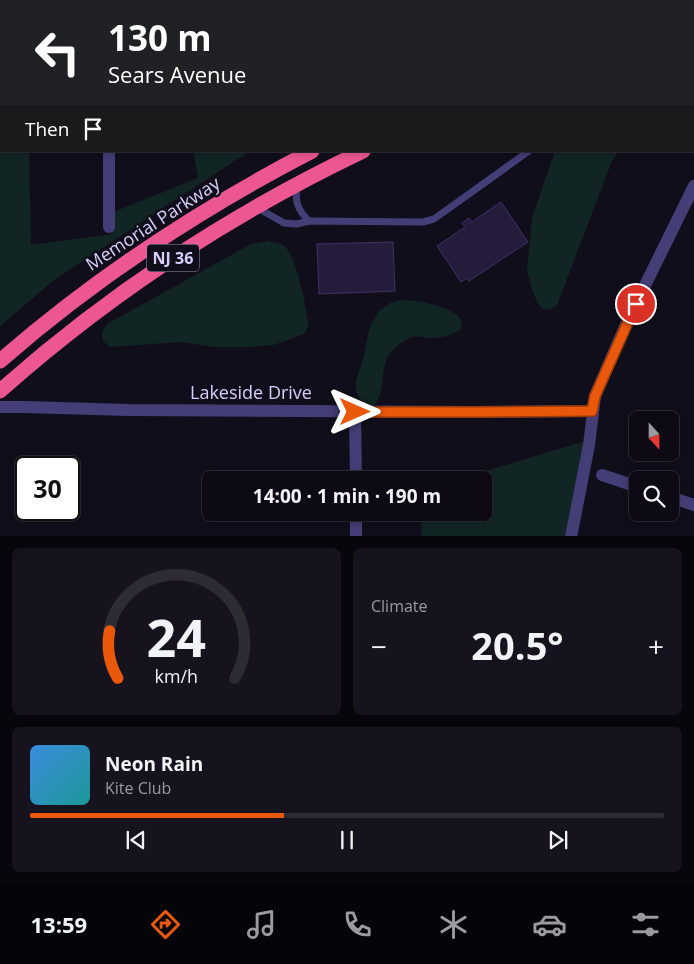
<!DOCTYPE html>
<meta charset="utf-8">
<style>
:root{--surface:#0d0a15;--page:#16131e;--text:#f1f3f6;--muted:#9a9aa0;--line:#2d2b34;--accent:#ea580c}
body{margin:0;font-family:"Open Sans",sans-serif;background:var(--page);color:var(--text);height:100vh;display:flex;flex-direction:column;font-size:19px;white-space:nowrap}
*{box-sizing:border-box;margin:0}
p{font-size:16px;color:var(--muted)}
.icon{flex:none;width:28px;height:28px;fill:none;stroke:currentColor;stroke-width:2;stroke-linecap:round;stroke-linejoin:round}
.map{position:relative;height:536px;overflow:hidden}
.sheet{display:flex;flex-direction:column;gap:12px;padding:12px;background:#07060c;flex:1}
.sheet>*{flex:none}
.guide{position:absolute;left:0px;top:0px;width:695px;height:152px;box-shadow:0 2px 8px #0003,0 0 0 1px var(--line);background:#202124;color:#fff;overflow:hidden}
.needle{width:32px;rotate:159deg}
.buttons{position:absolute;left:629px;top:411px;display:grid;gap:10px}
.buttons a{display:grid;place-items:center;width:50px;height:50px;border-radius:8px;background:var(--surface);box-shadow:0 2px 8px #0003,0 0 0 1px var(--line);font-size:25px}
.speed{position:absolute;left:15px;top:456px;display:flex;gap:10px;font-size:25px;font-weight:700;text-align:center}
.speed>*{display:grid;place-content:center;width:65px;height:65px;border-radius:50%;background:var(--surface);box-shadow:0 2px 8px #0003,0 0 0 1px var(--line);line-height:1}
.speed .limit{border:2px solid #111;border-radius:8px;background:#fff;color:#111}
.pin{position:absolute;display:grid;place-items:center;width:42px;height:42px;color:#fff;margin:-21px;border:2px solid #fff;border-radius:50%;box-shadow:0 1px 5px #0007}
.me{position:absolute;width:55px;margin:-28px;rotate:90deg;stroke-linejoin:round;filter:drop-shadow(0 0 4px #0008)}
.turn{display:flex;align-items:center;gap:18px;height:105px;padding:0 25px;font-size:22px}
.turn .icon{width:65px;height:65px;stroke-width:2.5}
.turn b{display:block;font-size:35px;line-height:42px}
.then{display:flex;align-items:center;height:48px;padding:0 25px;background:#0003;gap:10px;font-size:19px}
.big{font-size:38px;font-weight:700;line-height:1.1}
.sheet .card{flex:1;display:flex;flex-direction:column;justify-content:center;gap:8px;min-width:0;padding:0 18px;border-radius:8px;background:var(--page)}
.sheet .dial{align-items:center;gap:0}
.dial svg{height:130px;overflow:visible;fill:none;stroke:var(--line);stroke-width:7;stroke-linecap:round;text-anchor:middle}
.dial text{fill:var(--text);stroke:none}
.song{display:flex;align-items:center;gap:15px}
.cover{width:60px;height:60px;border-radius:8px;background:linear-gradient(135deg,hsl(210 70% 55%),hsl(180 70% 35%))}
.played{height:5px;border-radius:2px;background:linear-gradient(90deg,var(--accent) 40%,var(--line) 40%)}
.keys{display:flex;justify-content:space-around;direction:ltr}
.heat{display:flex;justify-content:space-between;align-items:center;font-size:28px;direction:ltr}
.sheet .tiles{flex:1;display:grid;gap:12px;grid-template-columns:1fr 1fr}
.card:last-child{grid-column:span 2}
.trip{position:absolute;left:202px;top:471px;width:290px;height:50px;border-radius:8px;background:var(--surface);box-shadow:0 2px 8px #0003,0 0 0 1px var(--line);font-weight:700;line-height:50px;text-align:center}
.dock{display:flex;height:80px;justify-content:space-around;align-items:center;background:#050408;color:var(--muted)}
.dock .icon{width:35px;height:35px}
.dock .current{color:var(--accent)}
.dock b{font-size:22px;color:var(--text)}
.map>svg:first-child{display:block}
.green{fill:#122525}
.building{fill:#251c3b;stroke:#3f3164}
.lines{fill:none;stroke-linecap:round;stroke-linejoin:round}
.lane{stroke:#443e76;stroke-width:7}
.street{stroke:#443e76;stroke-width:12}
.highway{stroke:#ec5793;stroke-width:15}
.route-casing{stroke:#983908;stroke-width:12}
.route{stroke:#ea580c;stroke-width:9}
.labels{text-anchor:middle;stroke-width:5;stroke-linejoin:round;paint-order:stroke}
.shield{fill:#110e1c;stroke:#9c94b7;stroke-width:1}
.shield-label{font-size:16px;font-weight:bold;fill:#d7cef9}
.street-label{font-size:18px;fill:#d7cef9;stroke:#110e1c}
</style>
<div class="map">
<svg width="694" height="537" viewBox="0 0 694 537">
<rect width="100%" height="100%" fill="#110e1c"/>
<g class="green">
<polygon points="2,0 110,0 110,1 1,1"/>
<polygon points="1,2 1,151 29,151 31,245 112,234 111,213 198,178 193,151 252,151 239,158 54,280 0,326 0,4"/>
<polygon points="555,151 619,151 612,161 557,305 551,309 544,310 539,305 535,297 531,286 527,270 532,218"/>
<path d="M267 241C271 242 279 243 283 245 297 254 305 307 309 324L305 333 294 338 273 345 249 347H214L181 342 110 347 103 341 102 332 107 324 251 244Z"/>
<path d="M402 300C418 300 453 306 462 321L461 329C452 336 439 338 428 338 423 337 417 336 413 337 405 340 395 346 390 353 380 368 385 388 376 404L367 406 359 398 356 391V381L363 360 370 326 378 312 390 303Z"/>
<polygon points="586,441 575,536 421,537 422,513 484,512 484,480 455,480"/>
</g>
<g class="building">
<polygon points="410,0 449,0 448,1 412,1"/>
<polygon points="501,202 528,242 469,281 467,278 461,282 437,246 465,227 462,223 469,218 472,222"/>
<polygon points="393,242 395,291 319,294 317,244"/>
</g>
<g class="lines">
<g class="lane">
<polyline points="390,0 390,1"/>
<path d="M297 186C295 202 297 209 309 221"/>
<polyline points="256,207 284,223 297,224 309,221 423,222 434,219 529,151"/>
</g>
<g class="street">
<polyline points="210,0 215,1"/>
<polyline points="49,1 52,0"/>
<polyline points="111,1 111,0"/>
<polyline points="0,23 1,23"/>
<polyline points="109,151 109,227"/>
<polyline points="0,407 25,407 128,410 476,412 593,411"/>
<polyline points="355,412 356,480"/>
<polyline points="602,475 638,487"/>
<polyline points="670,497 694,505"/>
<polyline points="356,512 356,537"/>
<polyline points="571,537 589,445 595,396 628,320 694,186"/>
</g>
<g class="highway">
<path d="M0 361C95 278 200 209 312 151"/>
<path d="M0 391C109 294 231 214 363 151"/>
</g>
</g>
<g class="lines">
<defs>
<polyline id="route" points="355,412 476,412 592,411 595,396 636,304"/>
</defs>
<use href="#route" class="route-casing"/>
<use href="#route" class="route"/>
</g>
<g class="labels">
<rect class="shield" x="147" y="244.5" width="52" height="27" rx="4"/>
<g class="shield-label">
<text x="173" y="264">NJ 36</text>
</g>
<g class="street-label">
<text transform="translate(153 224) rotate(-33)" y="6">Memorial Parkway</text>
<text x="251" y="399">Lakeside Drive</text>
</g>
</g>
</svg>
<div class="buttons">
<a><svg class="needle" viewBox="-14 -14 28 28"><path d="M0-13l5 13h-10z" fill="#e53935"/><path d="M0 13l5-13h-10z" fill="#9a9aa0"/></svg></a>
<a><svg class="icon" aria-label="search" viewBox="0 0 24 24"><circle cx="10" cy="10" r="6"/><path d="M15 15l6 6"/></svg></a>
</div>
<div class="speed"><div class="limit">30</div></div>
<div class="pin" style="left:636px;top:304px;background:#d93025"><svg class="icon" aria-label="arrive" viewBox="0 0 24 24"><path d="M6 21V4h12l-3 4 3 4H6"/></svg></div>
<svg class="me" style="left:355px;top:412px" viewBox="-20 -20 40 40"><path d="M0-17L14 15 0 8-14 15z" fill="#ea580c" stroke="#fff" stroke-width="4"/></svg>
<div class="trip">14:00 · 1 min · 190 m</div>
<div class="guide">
<div class="turn"><svg class="icon" aria-label="left" viewBox="0 0 24 24"><path d="M17 20v-9H6M10 6l-5 5 5 5"/></svg><div><b>130 m</b>Sears Avenue</div></div>
<div class="then">Then<svg class="icon" aria-label="arrive" viewBox="0 0 24 24"><path d="M6 21V4h12l-3 4 3 4H6"/></svg></div>
</div>
</div>
<section class="sheet">
<div class="tiles">
<div class="card dial"><svg viewBox="0 0 100 80">
<path d="M14 69A42 42 0 1 1 86 69"/>
<path d="M14 69A42 42 0 0 1 9 40" stroke="#ea580c"/>
<text x="50" y="56" font-size="32" font-weight="700">24</text>
<text x="50" y="72" font-size="11">km/h</text>
</svg></div>
<div class="card"><p>Climate</p>
<div class="heat"><a>−</a><b class="big">20.5°</b><a>+</a></div>
</div>
<div class="card">
<div class="song"><i class="cover"></i><div><b>Neon Rain</b><p>Kite Club</p></div></div>
<div class="played"></div>
<div class="keys"><svg class="icon" aria-label="previous" viewBox="0 0 24 24"><path d="M18 5L8 12l10 7zM5 5v14"/></svg><svg class="icon" aria-label="pause" viewBox="0 0 24 24"><path d="M8 5v14M16 5v14"/></svg><svg class="icon" aria-label="next" viewBox="0 0 24 24"><path d="M6 5l10 7-10 7zM19 5v14"/></svg></div>
</div>
</div>
</section>
<nav class="dock">
<b>13:59</b>
<svg class="icon current" aria-label="directions" viewBox="0 0 24 24"><path d="M12 3l9 9-9 9-9-9zM9 14v-3h6M13 9l2 2-2 2"/></svg>
<svg class="icon" aria-label="music" viewBox="0 0 24 24"><path d="M9 18V5l10-2v13"/><circle cx="6" cy="18" r="3"/><circle cx="16" cy="16" r="3"/></svg>
<svg class="icon" aria-label="phone" viewBox="0 0 24 24"><path d="M5 4h4l2 5-3 2q2 4 5 5l2-3 5 2v4C11 20 4 13 5 4z"/></svg>
<svg class="icon" aria-label="climate" viewBox="0 0 24 24"><path d="M12 3v18M4 7l16 10M4 17L20 7"/></svg>
<svg class="icon" aria-label="car" viewBox="0 0 24 24"><path d="M5 17H2v-5l4-1 3-4h7l3 4 3 1v5h-3M9 17h6M6 11h13"/><circle cx="7" cy="17" r="2"/><circle cx="17" cy="17" r="2"/></svg>
<svg class="icon" aria-label="filters" viewBox="0 0 24 24"><path d="M4 7h16M4 17h16"/><circle cx="9" cy="7" r="2"/><circle cx="15" cy="17" r="2"/></svg>
</nav>
